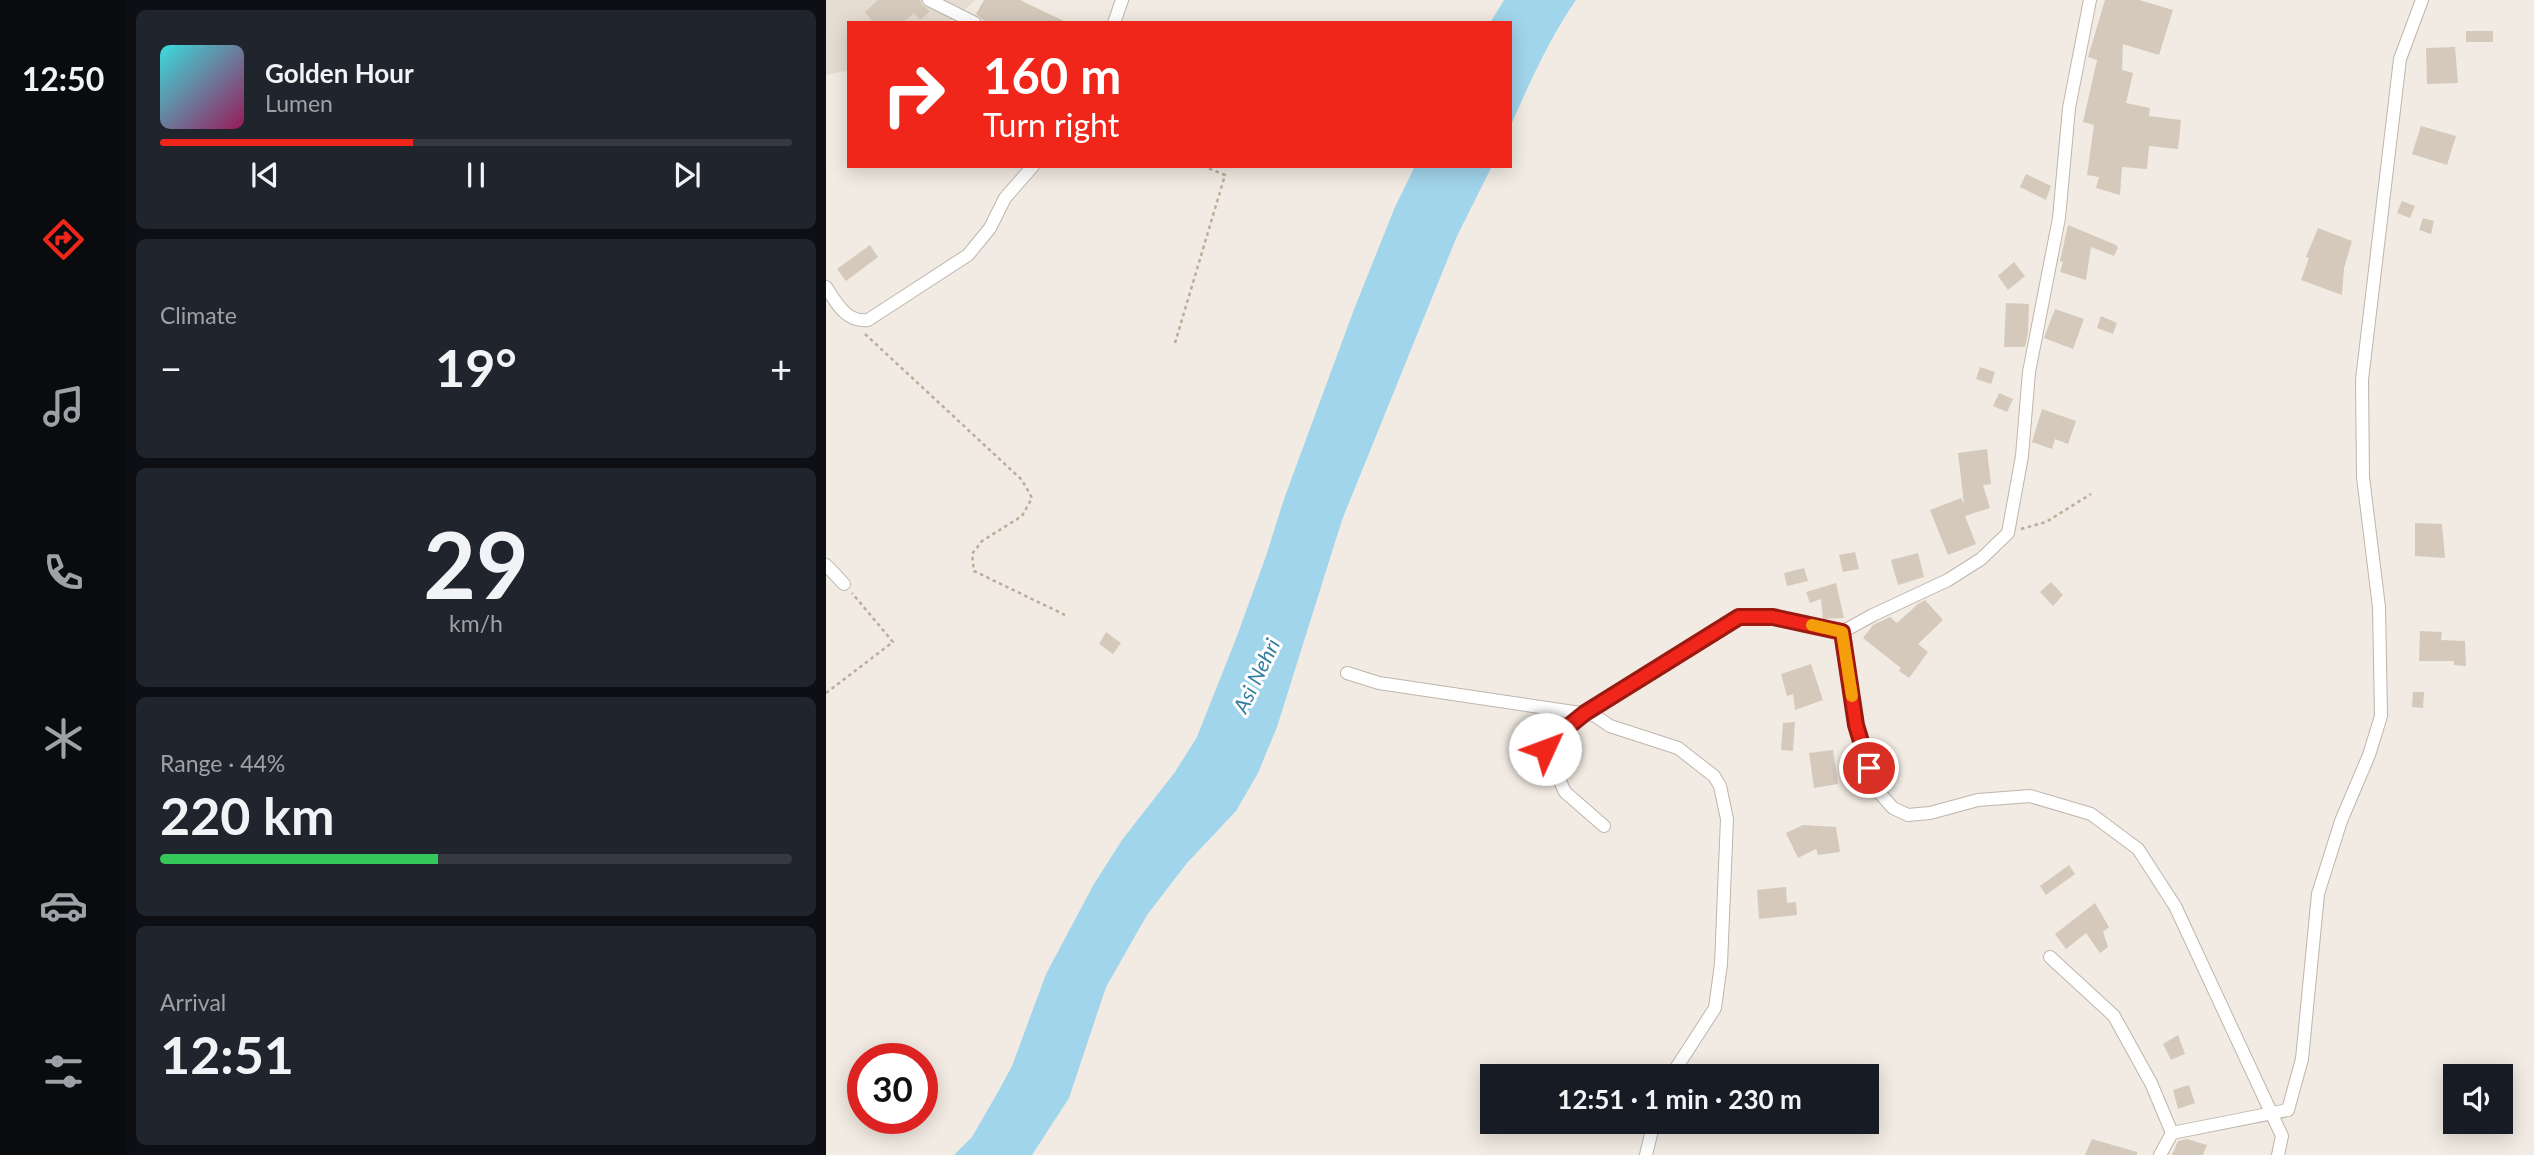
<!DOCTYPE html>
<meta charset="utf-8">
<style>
:root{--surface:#171b24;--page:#20242c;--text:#f1f3f6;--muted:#9ea1a6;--line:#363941;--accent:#f0261b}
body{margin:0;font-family:Lato,sans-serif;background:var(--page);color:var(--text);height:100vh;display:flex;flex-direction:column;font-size:26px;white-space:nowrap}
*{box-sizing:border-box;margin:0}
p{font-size:23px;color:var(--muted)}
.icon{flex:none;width:38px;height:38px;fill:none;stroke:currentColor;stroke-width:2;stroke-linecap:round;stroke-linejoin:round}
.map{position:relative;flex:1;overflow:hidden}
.side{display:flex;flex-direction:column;gap:10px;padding:10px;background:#0d0f14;width:700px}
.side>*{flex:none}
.guide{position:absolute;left:21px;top:21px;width:665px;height:147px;border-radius:0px;box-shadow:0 4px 18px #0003;background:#f0261b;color:#fff;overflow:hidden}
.tools{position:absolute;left:1617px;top:1064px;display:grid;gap:14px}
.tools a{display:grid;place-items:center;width:70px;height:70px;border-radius:0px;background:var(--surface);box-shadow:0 4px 18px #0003;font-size:35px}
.speed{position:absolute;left:21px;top:1043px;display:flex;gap:14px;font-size:35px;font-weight:700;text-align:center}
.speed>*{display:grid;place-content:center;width:91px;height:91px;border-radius:50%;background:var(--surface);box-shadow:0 4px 18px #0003;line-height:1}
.speed .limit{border:10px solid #d22;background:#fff;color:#111}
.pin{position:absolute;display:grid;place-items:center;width:60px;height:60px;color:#fff;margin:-30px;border:4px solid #fff;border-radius:50%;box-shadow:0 2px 7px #0007}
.me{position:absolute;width:77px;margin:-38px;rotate:47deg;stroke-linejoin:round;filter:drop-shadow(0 0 5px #0008)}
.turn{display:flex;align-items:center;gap:24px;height:147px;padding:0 21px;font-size:32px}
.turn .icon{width:91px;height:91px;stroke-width:2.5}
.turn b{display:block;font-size:49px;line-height:60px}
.big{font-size:52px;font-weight:700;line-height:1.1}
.side .card{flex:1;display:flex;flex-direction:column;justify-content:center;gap:10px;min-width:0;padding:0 24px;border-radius:10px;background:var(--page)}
.side .dial{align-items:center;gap:0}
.dial b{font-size:91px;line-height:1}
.song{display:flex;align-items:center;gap:21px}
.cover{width:84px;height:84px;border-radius:10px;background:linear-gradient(135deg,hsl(180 70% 55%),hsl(330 70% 35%))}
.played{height:7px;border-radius:4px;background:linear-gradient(90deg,var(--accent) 40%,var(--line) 40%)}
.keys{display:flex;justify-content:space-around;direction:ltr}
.heat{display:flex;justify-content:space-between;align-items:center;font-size:38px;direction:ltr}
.charge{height:10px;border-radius:5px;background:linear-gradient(90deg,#34c759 44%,var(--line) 0)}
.trip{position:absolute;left:654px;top:1064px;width:399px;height:70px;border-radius:0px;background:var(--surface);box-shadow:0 4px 18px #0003;font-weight:700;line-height:70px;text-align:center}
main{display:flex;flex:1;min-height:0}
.tabs{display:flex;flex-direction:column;width:126px;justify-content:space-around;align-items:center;background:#090b0e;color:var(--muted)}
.tabs .icon{width:49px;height:49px}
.tabs .on{color:var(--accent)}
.tabs b{font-size:32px;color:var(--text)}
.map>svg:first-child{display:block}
.residential{fill:#e5ddd2}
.water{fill:#a1d5ec}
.building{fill:#d5c9bc}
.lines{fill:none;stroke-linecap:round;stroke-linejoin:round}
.street-casing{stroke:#bfb5aa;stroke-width:14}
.path{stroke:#bdac98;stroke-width:2.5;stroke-dasharray:3.5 3.5;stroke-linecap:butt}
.street{stroke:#fff;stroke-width:12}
.route-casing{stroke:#9c1912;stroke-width:18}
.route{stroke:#f0261b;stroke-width:12}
.slow{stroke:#f59e0b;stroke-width:12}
.labels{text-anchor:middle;stroke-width:6;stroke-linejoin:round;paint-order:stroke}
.water-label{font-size:21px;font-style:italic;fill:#317da0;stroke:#fff}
</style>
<main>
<nav class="tabs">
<b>12:50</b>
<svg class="icon on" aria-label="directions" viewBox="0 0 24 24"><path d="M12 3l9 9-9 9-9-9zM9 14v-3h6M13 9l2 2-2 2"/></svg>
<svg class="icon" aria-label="music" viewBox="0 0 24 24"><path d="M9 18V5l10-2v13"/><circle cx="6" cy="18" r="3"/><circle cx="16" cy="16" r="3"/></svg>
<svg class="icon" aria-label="phone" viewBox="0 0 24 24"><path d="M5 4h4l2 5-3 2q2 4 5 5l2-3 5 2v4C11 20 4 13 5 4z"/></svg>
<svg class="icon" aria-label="climate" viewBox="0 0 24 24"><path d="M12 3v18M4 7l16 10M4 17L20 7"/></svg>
<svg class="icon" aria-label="car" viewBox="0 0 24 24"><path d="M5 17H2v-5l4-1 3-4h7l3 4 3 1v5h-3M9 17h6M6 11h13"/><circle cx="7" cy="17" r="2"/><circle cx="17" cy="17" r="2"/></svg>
<svg class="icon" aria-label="filters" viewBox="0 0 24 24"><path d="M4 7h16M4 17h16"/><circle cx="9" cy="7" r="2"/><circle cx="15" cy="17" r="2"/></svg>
</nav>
<section class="side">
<div class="card">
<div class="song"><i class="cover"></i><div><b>Golden Hour</b><p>Lumen</p></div></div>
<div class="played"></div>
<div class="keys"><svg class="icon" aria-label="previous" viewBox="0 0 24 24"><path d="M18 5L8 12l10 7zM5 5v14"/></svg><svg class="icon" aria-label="pause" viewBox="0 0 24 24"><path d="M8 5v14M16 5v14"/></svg><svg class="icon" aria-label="next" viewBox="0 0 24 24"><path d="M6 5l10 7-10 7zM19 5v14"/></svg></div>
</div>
<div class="card"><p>Climate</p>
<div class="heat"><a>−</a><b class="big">19°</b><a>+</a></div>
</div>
<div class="card dial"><b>29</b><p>km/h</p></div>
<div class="card"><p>Range · 44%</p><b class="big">220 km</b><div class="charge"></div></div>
<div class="card"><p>Arrival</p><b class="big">12:51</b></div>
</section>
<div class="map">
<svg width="1708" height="1155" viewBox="0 0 1708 1155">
<rect width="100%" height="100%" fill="#f1ebe3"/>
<polygon class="residential" points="0,0 150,0 122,23 23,23 23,70 0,75"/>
<g class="water">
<path d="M678 0H750C723 39 703 84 684 127V23H664Z"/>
<polygon points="589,166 666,166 631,236 516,520 451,727 432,773 410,811 361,863 321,915 280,987 243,1098 206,1155 128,1155 146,1137 172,1092 186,1066 220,974 268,884 296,840 349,772 371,737 411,636 440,556 458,499 527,312 569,207"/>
</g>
<g class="building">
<polygon points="52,0 94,0 96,5 104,11 94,20 88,13 76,23 48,23 39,12"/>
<polygon points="158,0 194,0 242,23 161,23 150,14"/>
<polygon points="1279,0 1313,0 1347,10 1333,55 1297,44 1296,70 1307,73 1300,103 1324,108 1323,116 1355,120 1352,149 1323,146 1321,169 1296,167 1294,195 1270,188 1273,177 1261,175 1268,125 1257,122 1271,60 1262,57"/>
<rect x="1640" y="31" width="27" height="11"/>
<polygon points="1629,47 1632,83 1601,84 1600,48"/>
<polygon points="1595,126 1630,136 1621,165 1586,154"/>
<polygon points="1200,174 1225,186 1220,200 1194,187"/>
<polygon points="1576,201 1589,206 1584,218 1571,213"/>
<polygon points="1597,218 1608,221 1605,234 1593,230"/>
<polygon points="1242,225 1290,245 1292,248 1288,256 1265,247 1260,280 1234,272 1237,262 1234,261"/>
<polygon points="1492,228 1526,241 1518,268 1516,295 1475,280 1483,258 1480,257"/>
<polygon points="44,245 52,257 20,281 11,269"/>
<polygon points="1188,262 1199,276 1182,290 1172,276"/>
<polygon points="1180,303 1203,304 1202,332 1199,347 1178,347"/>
<polygon points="1229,309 1258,319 1247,349 1218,338"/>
<polygon points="1275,316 1291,323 1287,334 1271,328"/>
<polygon points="1154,367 1169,372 1165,384 1150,379"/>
<polygon points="1173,393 1187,399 1181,412 1167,406"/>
<polygon points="1216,409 1250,421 1242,444 1229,439 1226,449 1206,442"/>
<polygon points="1161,449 1165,484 1157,485 1164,508 1139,516 1150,544 1122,555 1104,510 1135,498 1138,504 1132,453"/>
<polygon points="1589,523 1616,524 1619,558 1589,556"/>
<polygon points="1029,552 1033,569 1017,572 1013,555"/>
<polygon points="1092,553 1098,577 1072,585 1065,560"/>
<polygon points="978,568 982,581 961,586 958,573"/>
<polygon points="1225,582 1237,595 1227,606 1214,592"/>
<polygon points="1010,583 1018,618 997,619 995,599 984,603 980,592"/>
<polygon points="1099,600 1117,620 1092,644 1102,652 1083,678 1073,671 1075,668 1037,638 1047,625 1064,617 1071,623 1092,604"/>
<polygon points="1594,631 1616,632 1615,640 1639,641 1640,666 1628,665 1628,661 1593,661"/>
<polygon points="280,632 295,643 287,654 273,644"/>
<polygon points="985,664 997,700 969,710 967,694 961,696 955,674"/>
<polygon points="1587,692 1598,692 1597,708 1586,707"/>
<polygon points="969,722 967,751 955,750 957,723"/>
<polygon points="1007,750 1012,784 988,788 983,753"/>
<polygon points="977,825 1010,827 1014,852 992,855 990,849 972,858 960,833"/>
<polygon points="1243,865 1249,874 1220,895 1214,886"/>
<polygon points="960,887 961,903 970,902 971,915 933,919 931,890"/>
<polygon points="1269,903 1283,927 1277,932 1282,947 1274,953 1260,933 1240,949 1229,934"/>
<polygon points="1352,1035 1359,1054 1345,1060 1337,1044"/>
<polygon points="1363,1085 1369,1103 1352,1109 1347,1090"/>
<polygon points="1266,1139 1311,1152 1311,1155 1259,1155"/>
<polygon points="1361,1139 1381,1145 1377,1155 1346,1155 1352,1141"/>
</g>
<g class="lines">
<defs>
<g id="street">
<polyline points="103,0 149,23"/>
<polyline points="288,23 296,0"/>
<path d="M0 287C10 302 20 323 42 320L142 255 164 228 179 198 207 166"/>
<polyline points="0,565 18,584"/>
<polyline points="1016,632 1030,725 1050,789 1067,808 1082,815 1104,813 1152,800 1204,796 1265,814 1312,849 1349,906 1456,1136 1452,1155"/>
<polyline points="521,673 553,683 768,715 784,726 852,748 888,776 894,786 901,819 895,964 889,1008 845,1076"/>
<polyline points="778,826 739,792 719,749 723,742 759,713 913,617 947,617 1016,632 1047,615 1122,580 1155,559 1182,533 1196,456 1203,372 1233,218 1243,108 1264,0"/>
<polyline points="1224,957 1288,1016 1325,1083 1346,1133"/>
<polyline points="820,1155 828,1122"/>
<polyline points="1334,1155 1346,1133 1462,1110 1476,1059 1492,894 1515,821 1543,755 1555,716 1553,607 1537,477 1536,380 1574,59 1596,0"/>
</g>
</defs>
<use href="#street" class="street-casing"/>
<g class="path">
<polyline points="39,334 196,480 206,498 196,516 156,541 146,554 148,571 239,615"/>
<polyline points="349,343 399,175 377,166"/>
<polyline points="1195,529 1220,522 1265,494"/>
<polyline points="0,693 67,642 26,593"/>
</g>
<use href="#street" class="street"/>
</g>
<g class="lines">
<defs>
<polyline id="route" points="719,749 723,742 759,713 913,617 947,617 1016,632 1030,725 1043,768"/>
</defs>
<use href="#route" class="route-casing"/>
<use href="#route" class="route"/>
<polyline class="slow" points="986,625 1016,632 1026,696"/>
</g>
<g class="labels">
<g class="water-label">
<text transform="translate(431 676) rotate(-64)" y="7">Asi Nehri</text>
</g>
</g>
</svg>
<div class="tools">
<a><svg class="icon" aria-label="sound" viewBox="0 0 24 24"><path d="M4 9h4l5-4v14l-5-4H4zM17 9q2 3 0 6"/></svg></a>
</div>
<div class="speed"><div class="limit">30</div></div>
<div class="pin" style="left:1043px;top:768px;background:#d93025"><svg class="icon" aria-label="arrive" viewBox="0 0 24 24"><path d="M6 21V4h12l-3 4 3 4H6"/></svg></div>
<svg class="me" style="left:719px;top:749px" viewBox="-20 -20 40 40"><circle r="19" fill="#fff"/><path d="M0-13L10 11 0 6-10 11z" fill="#f0261b"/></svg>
<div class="trip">12:51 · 1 min · 230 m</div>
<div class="guide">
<div class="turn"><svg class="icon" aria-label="right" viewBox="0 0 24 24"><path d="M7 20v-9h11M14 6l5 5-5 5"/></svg><div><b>160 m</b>Turn right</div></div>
</div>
</div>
</main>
